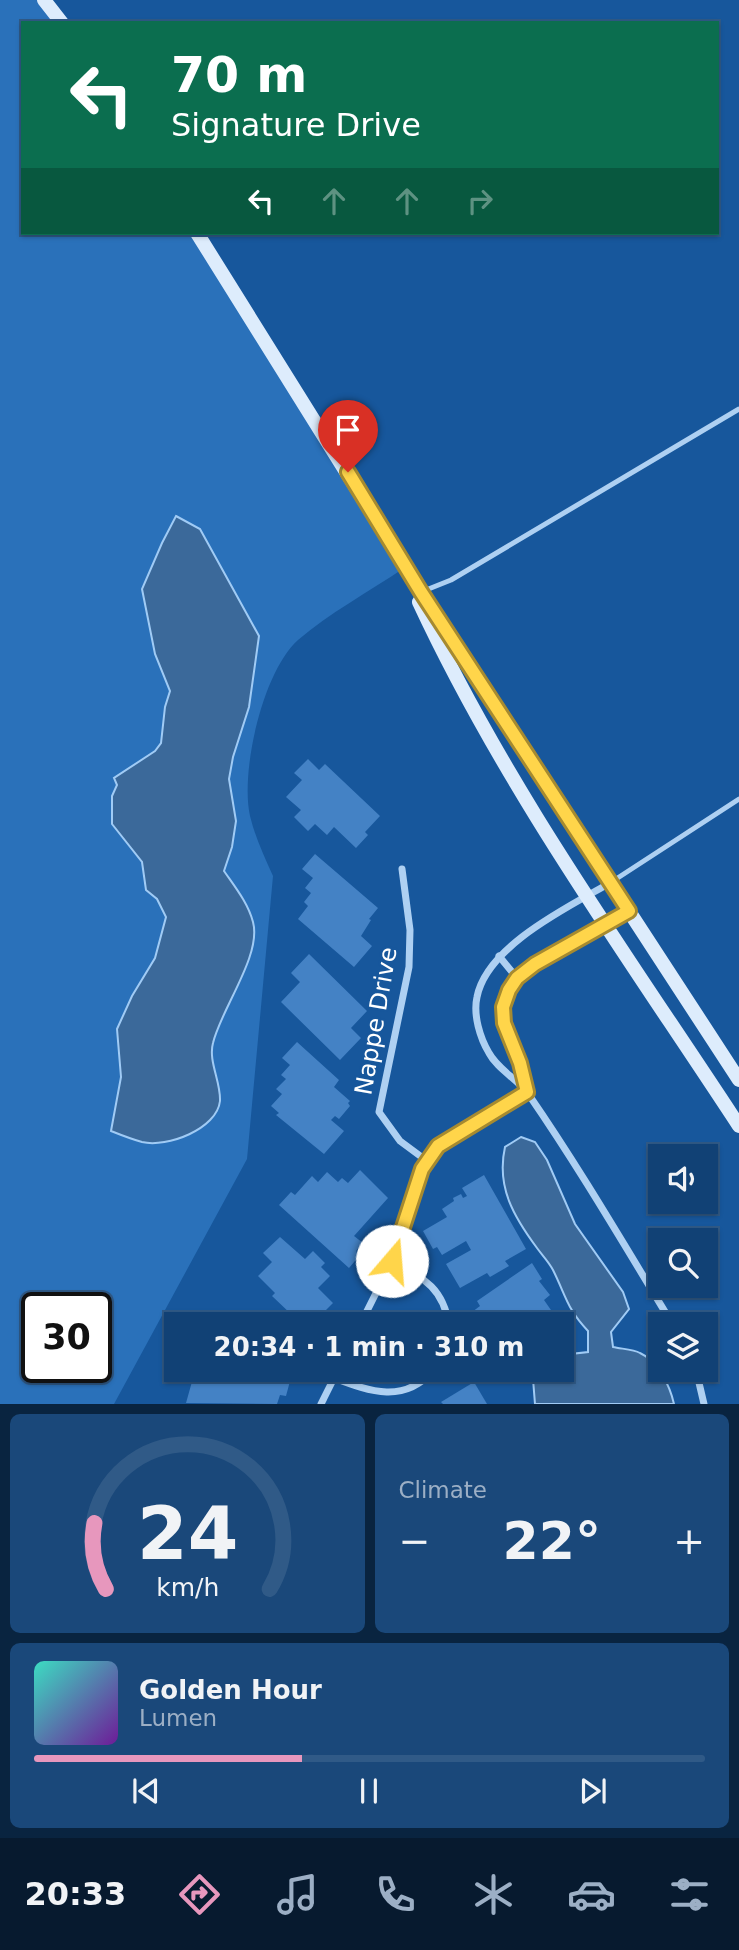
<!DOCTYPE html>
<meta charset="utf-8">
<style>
:root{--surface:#114175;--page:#1a487a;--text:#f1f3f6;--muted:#9cafc5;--line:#305a87;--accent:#e797bd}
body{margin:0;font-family:"DejaVu Sans",sans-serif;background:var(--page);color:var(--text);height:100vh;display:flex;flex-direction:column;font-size:26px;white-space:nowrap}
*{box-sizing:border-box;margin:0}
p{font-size:23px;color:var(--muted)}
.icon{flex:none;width:38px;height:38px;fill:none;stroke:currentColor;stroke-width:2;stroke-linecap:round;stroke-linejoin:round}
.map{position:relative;height:1404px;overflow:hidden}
.drawer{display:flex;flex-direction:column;gap:10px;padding:10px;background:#092440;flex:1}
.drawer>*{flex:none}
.top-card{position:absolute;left:21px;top:21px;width:698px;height:214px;border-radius:0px;box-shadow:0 2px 5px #0004,0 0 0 2px var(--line);background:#0b6e4f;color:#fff;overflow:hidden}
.controls{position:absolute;left:648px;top:1144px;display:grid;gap:14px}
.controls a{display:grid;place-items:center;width:70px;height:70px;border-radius:0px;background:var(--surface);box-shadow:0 2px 5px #0004,0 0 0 2px var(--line);font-size:35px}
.speed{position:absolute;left:21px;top:1292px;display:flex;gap:14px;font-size:35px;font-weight:700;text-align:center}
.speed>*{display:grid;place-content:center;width:91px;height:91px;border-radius:50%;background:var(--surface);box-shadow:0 2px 5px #0004,0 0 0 2px var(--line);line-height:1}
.speed .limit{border:4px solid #111;border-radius:10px;background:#fff;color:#111}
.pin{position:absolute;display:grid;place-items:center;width:60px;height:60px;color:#fff;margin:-72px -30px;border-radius:50% 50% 50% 0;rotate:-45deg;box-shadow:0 0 7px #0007}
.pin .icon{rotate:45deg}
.me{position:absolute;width:77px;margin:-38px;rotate:18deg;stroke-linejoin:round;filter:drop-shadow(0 0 5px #0008)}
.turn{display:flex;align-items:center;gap:24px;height:147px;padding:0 35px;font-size:32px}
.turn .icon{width:91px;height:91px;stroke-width:2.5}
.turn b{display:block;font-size:49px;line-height:60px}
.lanes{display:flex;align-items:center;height:66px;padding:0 35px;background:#0003;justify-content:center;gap:35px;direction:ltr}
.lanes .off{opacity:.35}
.big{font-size:52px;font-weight:800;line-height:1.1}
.drawer .card{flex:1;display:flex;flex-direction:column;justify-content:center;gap:10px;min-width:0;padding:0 24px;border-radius:10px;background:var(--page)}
.drawer .dial{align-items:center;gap:0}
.dial svg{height:182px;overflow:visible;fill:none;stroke:var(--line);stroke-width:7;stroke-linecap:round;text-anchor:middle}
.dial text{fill:var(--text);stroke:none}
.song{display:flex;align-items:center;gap:21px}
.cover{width:84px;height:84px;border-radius:10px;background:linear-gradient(135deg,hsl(170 70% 55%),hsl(280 70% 35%))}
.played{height:7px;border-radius:4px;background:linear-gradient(90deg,var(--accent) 40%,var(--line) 40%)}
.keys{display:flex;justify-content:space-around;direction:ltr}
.heat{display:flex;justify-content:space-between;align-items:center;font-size:38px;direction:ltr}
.drawer .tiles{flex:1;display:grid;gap:10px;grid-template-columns:1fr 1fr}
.card:last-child{grid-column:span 2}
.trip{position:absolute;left:164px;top:1312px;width:410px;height:70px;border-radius:0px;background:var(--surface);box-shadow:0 2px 5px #0004,0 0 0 2px var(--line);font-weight:800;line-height:70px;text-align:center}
.menu{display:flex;height:112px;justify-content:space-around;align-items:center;background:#071a2f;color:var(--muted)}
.menu .icon{width:49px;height:49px}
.menu .on{color:var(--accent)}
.menu b{font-size:32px;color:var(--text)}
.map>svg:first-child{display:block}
.green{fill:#2a71ba;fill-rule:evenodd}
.water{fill:#3b699a;stroke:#a0cbf5;stroke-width:2}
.building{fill:#4482c5}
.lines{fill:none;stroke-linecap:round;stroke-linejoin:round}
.service{stroke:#aed0f2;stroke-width:5}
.minor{stroke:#aed0f2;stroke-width:7}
.secondary{stroke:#ddecfc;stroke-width:14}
.route-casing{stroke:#a68a30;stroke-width:18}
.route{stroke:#ffd54a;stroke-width:12}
.labels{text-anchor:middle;stroke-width:5;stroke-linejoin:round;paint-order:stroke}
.street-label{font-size:24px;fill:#fff;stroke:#17579c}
</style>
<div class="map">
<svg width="739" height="1404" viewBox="0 0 739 1404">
<rect width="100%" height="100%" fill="#17579c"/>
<path class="green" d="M0 0H44L62 23H23V233H197L404 568C370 591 328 614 298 640 263 671 240 771 250 816 255 837 264 856 273 876L247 1159 114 1404H0ZM37 1307H96V1367H37Z"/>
<g class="water">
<path d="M176 516 200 529 259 636 249 707 233 757 229 779 236 821 232 847 224 871C235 887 248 903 253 922 262 955 221 1009 213 1043 208 1061 221 1082 220 1101 217 1129 167 1148 142 1142 131 1139 121 1135 111 1131L121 1077 117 1029 132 996 155 958 166 917 157 899 146 890 142 862 112 824V796L117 785 114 778 155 751 161 743 165 707 170 691 155 654 142 589 162 543Z"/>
<path d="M521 1137 535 1142 547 1160 575 1224 623 1292 629 1309 611 1332 613 1347C621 1349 633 1349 640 1353 658 1361 670 1386 674 1404H535L533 1379 539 1370H562V1355L588 1352V1331C567 1309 566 1296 553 1270 549 1262 542 1255 537 1248 514 1217 496 1187 505 1147Z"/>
</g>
<g class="building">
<polygon points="308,759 319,770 325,764 380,816 365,832 368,835 356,848 334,827 327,835 315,824 308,831 294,817 301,810 286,797 302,780 294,773"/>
<polygon points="315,854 378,908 369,919 371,920 361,936 372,946 354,967 298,919 308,906 304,902 311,893 305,888 313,878 302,869"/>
<polygon points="309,954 367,1011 351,1028 361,1038 340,1060 281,1002 300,982 291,973"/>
<polygon points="297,1042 339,1080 334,1087 350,1101 348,1103 350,1106 339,1119 335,1116 331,1120 344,1131 324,1154 276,1115 279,1113 271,1106 282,1094 276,1089 286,1079 281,1075 290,1065 282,1058"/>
<polygon points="360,1170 388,1198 354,1236 363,1243 356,1251 360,1255 349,1268 279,1205 291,1192 295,1195 312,1176 318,1182 327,1172 338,1182 342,1178 348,1183"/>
<polygon points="484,1175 526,1249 505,1261 509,1266 490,1277 487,1273 460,1288 446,1264 471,1250 466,1241 442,1255 437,1247 433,1249 423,1231 447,1217 442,1209 454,1201 453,1198 461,1194 463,1198 467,1196 462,1188"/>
<polygon points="280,1237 305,1259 313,1251 325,1263 321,1267 330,1276 318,1288 333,1303 325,1311 328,1314 318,1325 314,1325 309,1320 306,1323 295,1312 292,1315 272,1296 275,1293 258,1276 272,1262 263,1253"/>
<polygon points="532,1263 542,1279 539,1281 550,1295 544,1300 560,1323 472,1325 478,1321 472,1312 480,1306 477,1301"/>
<polygon points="212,1370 293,1370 286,1396 280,1395 277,1404 186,1403 193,1378 209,1383"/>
<polygon points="474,1382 487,1404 443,1404 441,1402"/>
</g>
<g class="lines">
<g class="service">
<polyline points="421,592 451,580 739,409"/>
<polyline points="613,881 739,799"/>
</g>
<g class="minor">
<polyline points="402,869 410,930 409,967 379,1112 400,1141 427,1161"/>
<path d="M610 883C568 907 487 946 477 997 473 1015 480 1038 489 1053 498 1070 518 1079 529 1095 580 1169 626 1248 673 1325"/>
<polyline points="499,956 517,978"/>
<polyline points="527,1091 520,1063 504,1023 503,1007 509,990 517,978 535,965 629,911"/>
<path d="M392 1261C423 1278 443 1287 449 1325"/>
<polyline points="360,1325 392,1261 422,1169 438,1145 527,1092"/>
<polyline points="696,1370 704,1404"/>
<path d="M334 1378C371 1392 404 1404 434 1370"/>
<polyline points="321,1404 338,1370"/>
</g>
<g class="secondary">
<polyline points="44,0 62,23"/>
<polyline points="197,233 421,592 739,1080"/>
<path d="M419 602C505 787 627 955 739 1126"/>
</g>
</g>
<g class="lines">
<defs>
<polyline id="route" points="348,472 421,592 629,911 535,964 517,978 509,990 503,1007 504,1023 520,1063 527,1092 438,1146 422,1169 392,1261"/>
</defs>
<use href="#route" class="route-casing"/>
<use href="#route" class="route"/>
</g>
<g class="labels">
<g class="street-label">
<text transform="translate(376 1021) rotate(-80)" y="8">Nappe Drive</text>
</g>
</g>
</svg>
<div class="controls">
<a><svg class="icon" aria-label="sound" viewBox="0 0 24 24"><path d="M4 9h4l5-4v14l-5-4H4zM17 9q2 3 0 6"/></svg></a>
<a><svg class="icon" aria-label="search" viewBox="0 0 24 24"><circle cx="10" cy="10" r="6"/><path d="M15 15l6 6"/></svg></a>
<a><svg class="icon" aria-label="layers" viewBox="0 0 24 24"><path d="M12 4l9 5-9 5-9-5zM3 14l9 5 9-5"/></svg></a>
</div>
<div class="speed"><div class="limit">30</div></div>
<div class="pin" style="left:348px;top:472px;background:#d93025"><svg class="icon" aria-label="arrive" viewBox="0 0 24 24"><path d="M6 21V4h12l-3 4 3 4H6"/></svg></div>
<svg class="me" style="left:392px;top:1261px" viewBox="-20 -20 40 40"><circle r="19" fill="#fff"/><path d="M0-13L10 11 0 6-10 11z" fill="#ffd54a"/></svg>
<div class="trip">20:34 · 1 min · 310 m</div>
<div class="top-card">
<div class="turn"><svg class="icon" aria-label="left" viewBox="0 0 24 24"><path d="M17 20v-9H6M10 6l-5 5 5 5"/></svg><div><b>70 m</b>Signature Drive</div></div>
<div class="lanes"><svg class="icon" aria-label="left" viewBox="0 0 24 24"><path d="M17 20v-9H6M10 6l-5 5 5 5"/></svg><svg class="icon off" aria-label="ahead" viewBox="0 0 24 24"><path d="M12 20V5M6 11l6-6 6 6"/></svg><svg class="icon off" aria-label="ahead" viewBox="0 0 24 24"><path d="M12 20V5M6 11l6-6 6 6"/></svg><svg class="icon off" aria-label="right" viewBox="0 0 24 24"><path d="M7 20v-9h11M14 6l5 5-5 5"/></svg></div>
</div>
</div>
<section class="drawer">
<div class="tiles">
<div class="card dial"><svg viewBox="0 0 100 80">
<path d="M14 69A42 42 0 1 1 86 69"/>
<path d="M14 69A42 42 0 0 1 9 40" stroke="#e797bd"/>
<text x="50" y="56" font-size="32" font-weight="700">24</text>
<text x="50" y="72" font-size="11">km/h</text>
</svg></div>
<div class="card"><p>Climate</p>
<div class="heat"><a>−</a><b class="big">22°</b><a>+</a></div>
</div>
<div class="card">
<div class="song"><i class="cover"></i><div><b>Golden Hour</b><p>Lumen</p></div></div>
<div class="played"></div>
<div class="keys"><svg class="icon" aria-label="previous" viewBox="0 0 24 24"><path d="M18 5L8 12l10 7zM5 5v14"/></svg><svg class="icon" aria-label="pause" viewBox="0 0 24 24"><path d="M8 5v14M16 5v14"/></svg><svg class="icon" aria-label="next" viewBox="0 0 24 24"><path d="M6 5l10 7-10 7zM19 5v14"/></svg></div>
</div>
</div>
</section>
<nav class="menu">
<b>20:33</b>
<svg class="icon on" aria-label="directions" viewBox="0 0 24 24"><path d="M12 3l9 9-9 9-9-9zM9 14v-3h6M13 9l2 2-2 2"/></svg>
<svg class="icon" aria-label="music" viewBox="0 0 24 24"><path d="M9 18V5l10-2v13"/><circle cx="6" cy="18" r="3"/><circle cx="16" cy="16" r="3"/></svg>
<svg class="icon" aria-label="phone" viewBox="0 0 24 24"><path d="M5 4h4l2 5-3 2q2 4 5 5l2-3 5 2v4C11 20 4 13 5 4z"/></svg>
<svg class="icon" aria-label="climate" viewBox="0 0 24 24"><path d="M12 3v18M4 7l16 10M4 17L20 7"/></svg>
<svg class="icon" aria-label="car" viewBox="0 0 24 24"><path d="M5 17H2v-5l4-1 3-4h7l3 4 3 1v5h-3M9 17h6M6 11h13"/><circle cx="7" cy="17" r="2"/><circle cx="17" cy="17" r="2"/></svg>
<svg class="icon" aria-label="filters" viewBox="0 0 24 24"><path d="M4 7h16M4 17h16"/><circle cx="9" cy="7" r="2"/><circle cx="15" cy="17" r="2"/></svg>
</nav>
